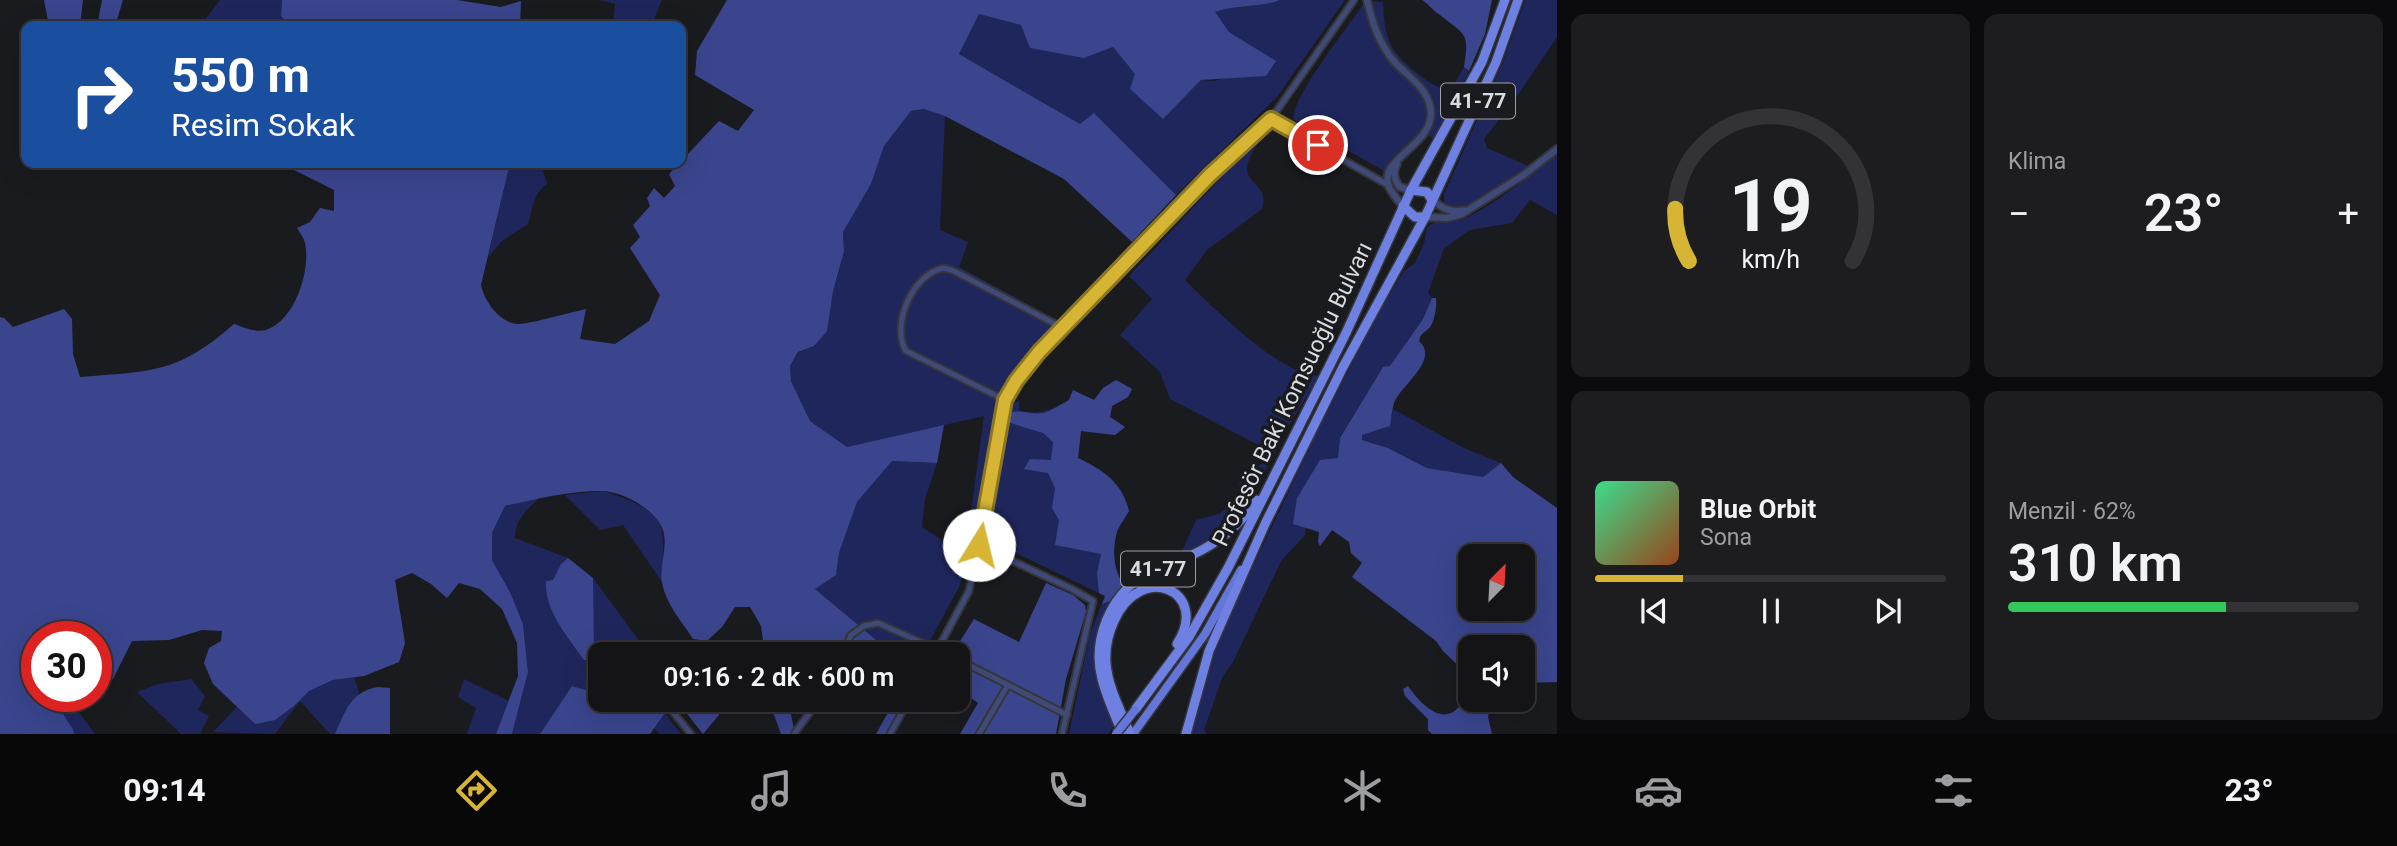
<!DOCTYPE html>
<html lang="tr">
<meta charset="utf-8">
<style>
:root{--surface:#141417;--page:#1d1d20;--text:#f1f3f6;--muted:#9d9ea1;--line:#333336;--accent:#d6b534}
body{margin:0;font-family:Roboto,sans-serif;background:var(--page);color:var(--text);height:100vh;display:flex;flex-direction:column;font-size:26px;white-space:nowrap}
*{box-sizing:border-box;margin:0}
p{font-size:23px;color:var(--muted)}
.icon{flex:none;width:38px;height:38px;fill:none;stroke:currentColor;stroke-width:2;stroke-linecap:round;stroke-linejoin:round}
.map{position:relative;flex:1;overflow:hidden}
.details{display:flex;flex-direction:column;gap:14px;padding:14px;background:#0b0b0d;width:840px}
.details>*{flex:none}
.guide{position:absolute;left:21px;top:21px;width:665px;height:147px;border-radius:14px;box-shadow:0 7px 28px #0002,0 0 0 2px var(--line);background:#1a4fa0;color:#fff;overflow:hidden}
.needle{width:46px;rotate:24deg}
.tools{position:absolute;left:1458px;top:544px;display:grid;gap:14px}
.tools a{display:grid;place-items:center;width:77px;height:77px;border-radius:14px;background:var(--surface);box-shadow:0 7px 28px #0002,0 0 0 2px var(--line);font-size:35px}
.speed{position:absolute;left:21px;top:621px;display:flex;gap:14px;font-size:35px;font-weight:700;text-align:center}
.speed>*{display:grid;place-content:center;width:91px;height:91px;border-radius:50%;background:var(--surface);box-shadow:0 7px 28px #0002,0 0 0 2px var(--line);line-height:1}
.speed .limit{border:10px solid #d22;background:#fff;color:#111}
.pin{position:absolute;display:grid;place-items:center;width:60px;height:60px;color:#fff;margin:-30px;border:4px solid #fff;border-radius:50%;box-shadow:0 2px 7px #0007}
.me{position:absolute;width:77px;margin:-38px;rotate:9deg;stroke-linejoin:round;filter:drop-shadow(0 0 5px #0008)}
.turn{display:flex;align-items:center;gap:24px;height:147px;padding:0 35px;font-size:32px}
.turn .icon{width:91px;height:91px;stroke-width:2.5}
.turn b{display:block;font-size:49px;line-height:60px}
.big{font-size:52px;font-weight:600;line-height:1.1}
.details .tile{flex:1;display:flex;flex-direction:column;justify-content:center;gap:10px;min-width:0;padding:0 24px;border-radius:14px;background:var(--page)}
.details .dial{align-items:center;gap:0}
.dial svg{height:182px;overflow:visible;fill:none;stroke:var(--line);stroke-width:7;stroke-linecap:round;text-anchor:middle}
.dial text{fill:var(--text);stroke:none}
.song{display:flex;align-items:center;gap:21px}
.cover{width:84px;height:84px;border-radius:10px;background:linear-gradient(135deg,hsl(150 70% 55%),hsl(20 70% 35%))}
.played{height:7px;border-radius:4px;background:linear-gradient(90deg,var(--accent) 25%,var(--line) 25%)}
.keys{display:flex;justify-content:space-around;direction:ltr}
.heat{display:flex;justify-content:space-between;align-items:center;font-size:38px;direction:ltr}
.charge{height:10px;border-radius:5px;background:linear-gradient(90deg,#34c759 62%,var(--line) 0)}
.details .tiles{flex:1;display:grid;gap:14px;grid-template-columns:repeat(2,1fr)}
.trip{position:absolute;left:588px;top:642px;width:382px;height:70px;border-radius:14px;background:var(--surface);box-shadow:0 7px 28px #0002,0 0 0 2px var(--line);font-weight:600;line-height:70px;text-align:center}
.tabs{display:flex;height:112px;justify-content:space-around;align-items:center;background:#080809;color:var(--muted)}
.tabs .icon{width:49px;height:49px}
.tabs .active{color:var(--accent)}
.tabs b{font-size:32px;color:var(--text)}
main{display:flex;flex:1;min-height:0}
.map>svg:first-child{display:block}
.green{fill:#1f265c}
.forest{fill:#3a458d;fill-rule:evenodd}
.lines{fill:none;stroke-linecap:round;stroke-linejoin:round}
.minor-casing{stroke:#35363a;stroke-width:9}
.tertiary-casing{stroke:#35363a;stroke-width:10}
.primary-casing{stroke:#35363a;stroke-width:11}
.trunk-casing{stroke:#35363a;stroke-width:12}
.minor{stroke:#404a79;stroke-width:5}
.tertiary{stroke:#404a79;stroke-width:6}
.primary{stroke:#6476d9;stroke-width:8}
.trunk{stroke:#6e80e2;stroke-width:9}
.primary-bridge-casing{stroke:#35363a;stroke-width:11;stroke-linecap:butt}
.primary-bridge{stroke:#6476d9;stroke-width:8}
.route-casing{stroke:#8b7622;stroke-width:18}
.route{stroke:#d6b534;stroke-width:12}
.labels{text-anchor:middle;stroke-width:7;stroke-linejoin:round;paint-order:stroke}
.shield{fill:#1a1b1f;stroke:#a0a1a5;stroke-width:2}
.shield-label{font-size:21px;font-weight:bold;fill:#dadbde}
.street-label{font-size:23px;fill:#dadbde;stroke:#1a1b1f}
</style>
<main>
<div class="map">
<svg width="1557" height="734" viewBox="0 0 1557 734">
<rect width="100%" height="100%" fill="#1a1b1f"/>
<g class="green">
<polygon points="220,0 282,0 281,16 289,26 200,26"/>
<polygon points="600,0 662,0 651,26 613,26 615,4"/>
<path d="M1280 0H1345L1277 97 1176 195 1095 114 1080 124 959 54 979 14 1021 25 1084 58 1113 47 1135 74 1163 119 1201 80 1215 81 1275 61 1229 32 1214 12C1237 4 1259 8 1280 0Z"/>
<polygon points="1525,0 1557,0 1557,37 1515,99 1484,139 1487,148 1528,166 1465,208 1455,209 1444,203 1444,194 1503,62"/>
<path d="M1371 1 1383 2C1384 17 1384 31 1391 45 1399 61 1428 84 1445 90L1452 88 1464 67 1469 71 1436 140 1429 136C1451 91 1413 81 1392 52 1380 37 1375 19 1371 1Z"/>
<path d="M1363 5C1369 24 1376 44 1389 60 1404 79 1440 97 1426 127 1420 139 1406 145 1397 153 1392 158 1389 165 1386 172L1294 120C1289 101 1349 25 1363 5Z"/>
<polygon points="924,109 945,116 940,230 968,242 959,267 1057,320 1005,386 996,406 989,455 960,585 923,654 893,654 815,589 836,575 839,553 857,502 892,461 937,463 925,499 922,527 965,555 984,416 847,447 810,421 791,381 790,366 799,352 814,346 840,268 844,252 843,232 871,184 884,146 911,111"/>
<path d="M1260 140C1226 189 1272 176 1262 209L1207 250 1185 280C1213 307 1280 376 1320 376 1308 394 1296 412 1286 431 1254 492 1246 523 1180 556L1196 520 1219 514 1237 500 1240 480 1245 471 1254 469 1266 460V449L1170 399 1160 372 1120 335 1152 299 1129 276 1231 167Z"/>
<path d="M1557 154V215L1530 200 1512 223 1470 230 1444 248 1428 293 1432 298 1423 319 1390 367H1383L1340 438 1338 458 1293 523 1306 527 1305 535 1281 561 1233 662 1222 678 1204 730 1207 734H1191L1213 654 1225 625 1319 428 1374 321 1403 272 1415 263 1424 244 1427 228C1438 216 1454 224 1468 217 1499 201 1529 176 1557 154Z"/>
<path d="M510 163H541L547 184C532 195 533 208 528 224L502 241 488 257Z"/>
<path d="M1116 380 1132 389 1128 397 1112 406 1110 417 1125 427 1115 435 1081 431 1078 458C1103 470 1122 482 1129 511 1125 518 1117 528 1116 536 1112 552 1114 574 1125 586 1116 602 1103 618 1098 635 1088 665 1103 699 1114 726L1108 734H1069L1090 634 1105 596 991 541C996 500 997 439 1014 402L1019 401V410C1037 417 1053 409 1069 400L1073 390 1094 400 1103 388Z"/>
<polygon points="1393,409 1464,448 1501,463 1483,477 1427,468 1388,448 1362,440 1362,435 1389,426"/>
<path d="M604 491C668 513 665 518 662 582L623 525 600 530 565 495Z"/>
<path d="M540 497C528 509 515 519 515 538L568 558 561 564 553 580 546 581 593 609V578L649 654H600V694L572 686 540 734H512L528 672 523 624 510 592 492 560V533L505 506Z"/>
<polygon points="354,677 360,696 335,734 330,734 300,701 275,734 213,732 237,707 255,724 294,706 309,691 333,680"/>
<polygon points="191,679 205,696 198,710 209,716 200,734 181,734 137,692 158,684"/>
<polygon points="464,679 509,701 496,734 467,734 476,708 458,697"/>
<polygon points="52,697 82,697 78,711 95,734 74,734 73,729"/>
<polygon points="665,713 681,734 660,734 654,728"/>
</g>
<g class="forest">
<polygon points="44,0 83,0 80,26 49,26"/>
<polygon points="102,0 123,0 115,26 97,26"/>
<polygon points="282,0 457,0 501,7 521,1 520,26 289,26 281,16"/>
<path d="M727 0H1280C1259 8 1237 4 1215 12L1229 32 1276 61 1266 76 1201 80 1163 119 1130 89 1135 74 1113 47 1084 58 1030 48 1021 25 979 14 959 54 1080 124 1094 113 1176 195 1132 242 1064 179 945 116 924 109 911 111 884 146 871 184 843 232 844 252 833 291 827 331 814 346 798 352 790 366 791 381 810 421 847 447 944 425 937 463 892 461 857 502 839 553 836 575 815 589 893 654H765L761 626 750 607H735L722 627 707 641 693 639C682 622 666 604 662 583 659 567 667 550 664 534 660 511 623 491 601 491 569 491 536 499 505 506L492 533V560L510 592 523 624 528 672 512 734H496L518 676 517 643 502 609 480 589 459 583 447 598 431 584 412 573 395 580 405 643 399 662 364 676 333 680 309 691 294 706 275 720 255 724 213 684 204 663 209 648 221 641 222 631 202 630 169 640 132 641 113 679 96 687V637H37V696L52 697 73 729 74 734H0V317L4 318 13 327 64 309 72 319 73 354 80 377C152 371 177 374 234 324 243 327 256 333 266 330 295 321 311 270 305 243 304 238 300 233 297 228L310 222 320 208 334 211V190L284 165V163H510L481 285C484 300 498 321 516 324 527 325 572 312 586 309L580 339 615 344 649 321 660 295 630 248 640 237 633 225 650 206 647 198 654 188 664 198 675 186 669 174 719 121 738 131 754 110 695 75 697 51Z"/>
<path d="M1422 0H1492L1485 34 1469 71 1464 67C1470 32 1465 35 1440 15 1433 11 1429 4 1422 0Z"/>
<path d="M1432 298H1436C1437 306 1435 320 1430 327 1425 333 1421 332 1419 341 1440 360 1401 385 1394 403 1392 410 1391 419 1390 426L1362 435V440L1388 448 1427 468 1483 477 1501 463 1513 477 1557 508V682L1523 683 1522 648H1470V700H1491L1488 717 1492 734H1432L1428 730V719L1405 696 1403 689 1408 686C1417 699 1440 727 1458 708 1464 701 1467 685 1469 676L1443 651 1436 641 1352 577 1362 563 1351 553 1349 542 1332 530 1320 546 1318 542 1319 532 1293 524 1297 498 1320 460 1338 458 1340 438 1383 367 1390 366 1423 319ZM1470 556H1522V609H1470Z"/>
<path d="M1116 380 1132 389 1128 397 1112 406 1110 417 1125 427 1115 435 1081 431 1078 458C1103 470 1122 482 1129 511 1125 518 1117 528 1116 536 1112 552 1114 574 1125 586L1113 600 1102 604 1105 596 1099 593 1097 573 1101 554 1055 545 1059 520 1052 508 1055 488 1048 473 1024 469 1030 459 1051 460 1053 442 1043 433 1007 422 1009 413C1021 409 1030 415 1043 413 1052 411 1061 404 1069 400L1073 390 1094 400 1103 388Z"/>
<path d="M568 558 593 578 594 650 589 660H584C568 637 544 610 546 581L553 580 561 564Z"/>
<polygon points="1046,583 1073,595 1085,605 1086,612 1066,679 1056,734 960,734 978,703 957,688 957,654 952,654 974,619 1019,642"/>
<polygon points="572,686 600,694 600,700 657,700 665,713 650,734 540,734"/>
<path d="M378 687 390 688V734H335C345 712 351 691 378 687Z"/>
<polygon points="676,700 714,700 719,715 703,734"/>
<polygon points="788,700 795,734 781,734 769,701"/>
<polygon points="873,700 910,700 898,713 889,734 876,734 890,709"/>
</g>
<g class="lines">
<defs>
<g id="minor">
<polyline points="1271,119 1388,185"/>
<path d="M1005 400 906 351C890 323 914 274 943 268L952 270 1061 327"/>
<polyline points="979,545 1072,589 1093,601 1062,734"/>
<polyline points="842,654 851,635 864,626 878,623 948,654"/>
<polyline points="935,654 969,591 1005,400 1028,365 1061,327 1210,175 1271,119 1354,0"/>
<polyline points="957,659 1067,715"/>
<polyline points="663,700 691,734"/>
<polyline points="794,734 819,700"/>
<polyline points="890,734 909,700"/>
<polyline points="979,734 1008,685"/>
</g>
<g id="tertiary">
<path d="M1367 0C1372 21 1378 41 1392 59 1407 77 1430 87 1431 114 1431 144 1381 159 1388 184 1390 192 1398 200 1403 206"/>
<path d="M1397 164C1392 173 1394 180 1400 187L1411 190"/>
<path d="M1432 200C1441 207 1451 214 1463 210"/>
<polyline points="1425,217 1447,218 1462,214 1525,174 1557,149"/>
</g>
<polyline id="primary" points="1133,734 1205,634 1241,570"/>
<g id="trunk">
<polyline points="1411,190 1427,192 1432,200"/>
<polyline points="1403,206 1415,217 1425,217"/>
<polyline points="1135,710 1189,637 1228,568 1346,333 1411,190 1482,62 1505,0"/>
<path d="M1123 734C1115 716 1107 698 1102 679 1092 642 1109 597 1143 576 1158 567 1176 562 1192 555 1216 544 1242 524 1256 500"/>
<path d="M1130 734C1121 711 1108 688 1106 663 1105 649 1108 634 1114 621 1141 560 1211 591 1177 644"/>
<polyline points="1186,734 1209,651 1265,524 1343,367 1425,217 1496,62 1518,0"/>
</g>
</defs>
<use href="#minor" class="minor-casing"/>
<use href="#tertiary" class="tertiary-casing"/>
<use href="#primary" class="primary-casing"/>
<use href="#trunk" class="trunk-casing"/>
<use href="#minor" class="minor"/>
<use href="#tertiary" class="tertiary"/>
<use href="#primary" class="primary"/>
<use href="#trunk" class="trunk"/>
<defs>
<polyline id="primary-bridge" points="1116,734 1135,710"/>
</defs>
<use href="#primary-bridge" class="primary-bridge-casing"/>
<use href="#primary-bridge" class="primary-bridge"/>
</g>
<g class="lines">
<defs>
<polyline id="route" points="979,545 1005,400 1016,381 1039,352 1210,175 1271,119 1318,145"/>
</defs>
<use href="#route" class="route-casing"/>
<use href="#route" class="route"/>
</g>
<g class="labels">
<g class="shield">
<rect x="1441" y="83.5" width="74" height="35" rx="5"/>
<rect x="1121" y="551.5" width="74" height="35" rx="5"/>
</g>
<g class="shield-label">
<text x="1478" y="108">41-77</text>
<text x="1158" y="576">41-77</text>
</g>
<g class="street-label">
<text transform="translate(1292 394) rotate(-64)" y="8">Profesör Baki Komsuoğlu Bulvarı</text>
</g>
</g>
</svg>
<div class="tools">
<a><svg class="needle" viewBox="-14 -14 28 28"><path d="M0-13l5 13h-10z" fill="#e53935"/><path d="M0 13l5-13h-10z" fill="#9d9ea1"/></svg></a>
<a><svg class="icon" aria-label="sound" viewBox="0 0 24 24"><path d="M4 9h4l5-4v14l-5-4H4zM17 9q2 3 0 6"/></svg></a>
</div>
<div class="speed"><div class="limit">30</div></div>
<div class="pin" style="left:1318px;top:145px;background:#d93025"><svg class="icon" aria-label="arrive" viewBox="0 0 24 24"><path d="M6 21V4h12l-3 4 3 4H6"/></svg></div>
<svg class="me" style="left:979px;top:545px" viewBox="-20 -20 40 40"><circle r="19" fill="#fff"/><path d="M0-13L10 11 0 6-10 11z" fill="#d6b534"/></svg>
<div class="trip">09:16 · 2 dk · 600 m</div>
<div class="guide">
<div class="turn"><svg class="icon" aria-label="right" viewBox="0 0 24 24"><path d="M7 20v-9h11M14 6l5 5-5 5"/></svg><div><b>550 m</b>Resim Sokak</div></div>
</div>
</div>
<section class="details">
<div class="tiles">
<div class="tile dial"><svg viewBox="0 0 100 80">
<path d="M14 69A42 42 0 1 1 86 69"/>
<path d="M14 69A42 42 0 0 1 8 46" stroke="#d6b534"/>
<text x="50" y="56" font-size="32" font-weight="700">19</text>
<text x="50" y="72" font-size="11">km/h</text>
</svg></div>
<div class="tile"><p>Klima</p>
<div class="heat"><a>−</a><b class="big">23°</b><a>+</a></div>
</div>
<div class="tile">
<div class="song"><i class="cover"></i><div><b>Blue Orbit</b><p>Sona</p></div></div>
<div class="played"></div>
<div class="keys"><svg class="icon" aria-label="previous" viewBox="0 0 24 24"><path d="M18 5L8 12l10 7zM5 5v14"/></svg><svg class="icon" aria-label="pause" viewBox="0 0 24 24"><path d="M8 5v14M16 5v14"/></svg><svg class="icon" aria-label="next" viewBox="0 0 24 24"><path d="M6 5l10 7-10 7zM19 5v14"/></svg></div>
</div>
<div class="tile"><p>Menzil · 62%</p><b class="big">310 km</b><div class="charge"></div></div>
</div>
</section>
</main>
<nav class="tabs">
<b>09:14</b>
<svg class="icon active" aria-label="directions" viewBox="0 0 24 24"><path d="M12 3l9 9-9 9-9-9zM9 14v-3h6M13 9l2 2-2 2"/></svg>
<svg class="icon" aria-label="music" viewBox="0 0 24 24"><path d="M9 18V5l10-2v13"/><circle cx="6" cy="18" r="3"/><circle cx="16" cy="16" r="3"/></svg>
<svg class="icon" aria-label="phone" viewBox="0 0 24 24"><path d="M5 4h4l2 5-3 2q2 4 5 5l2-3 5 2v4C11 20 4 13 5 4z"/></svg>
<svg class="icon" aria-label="climate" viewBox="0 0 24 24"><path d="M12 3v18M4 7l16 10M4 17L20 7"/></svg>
<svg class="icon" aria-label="car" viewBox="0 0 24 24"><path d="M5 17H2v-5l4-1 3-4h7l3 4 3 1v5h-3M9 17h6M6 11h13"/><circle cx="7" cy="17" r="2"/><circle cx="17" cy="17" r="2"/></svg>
<svg class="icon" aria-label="filters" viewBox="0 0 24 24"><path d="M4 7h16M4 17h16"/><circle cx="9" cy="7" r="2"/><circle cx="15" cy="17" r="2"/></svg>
<b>23°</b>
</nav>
